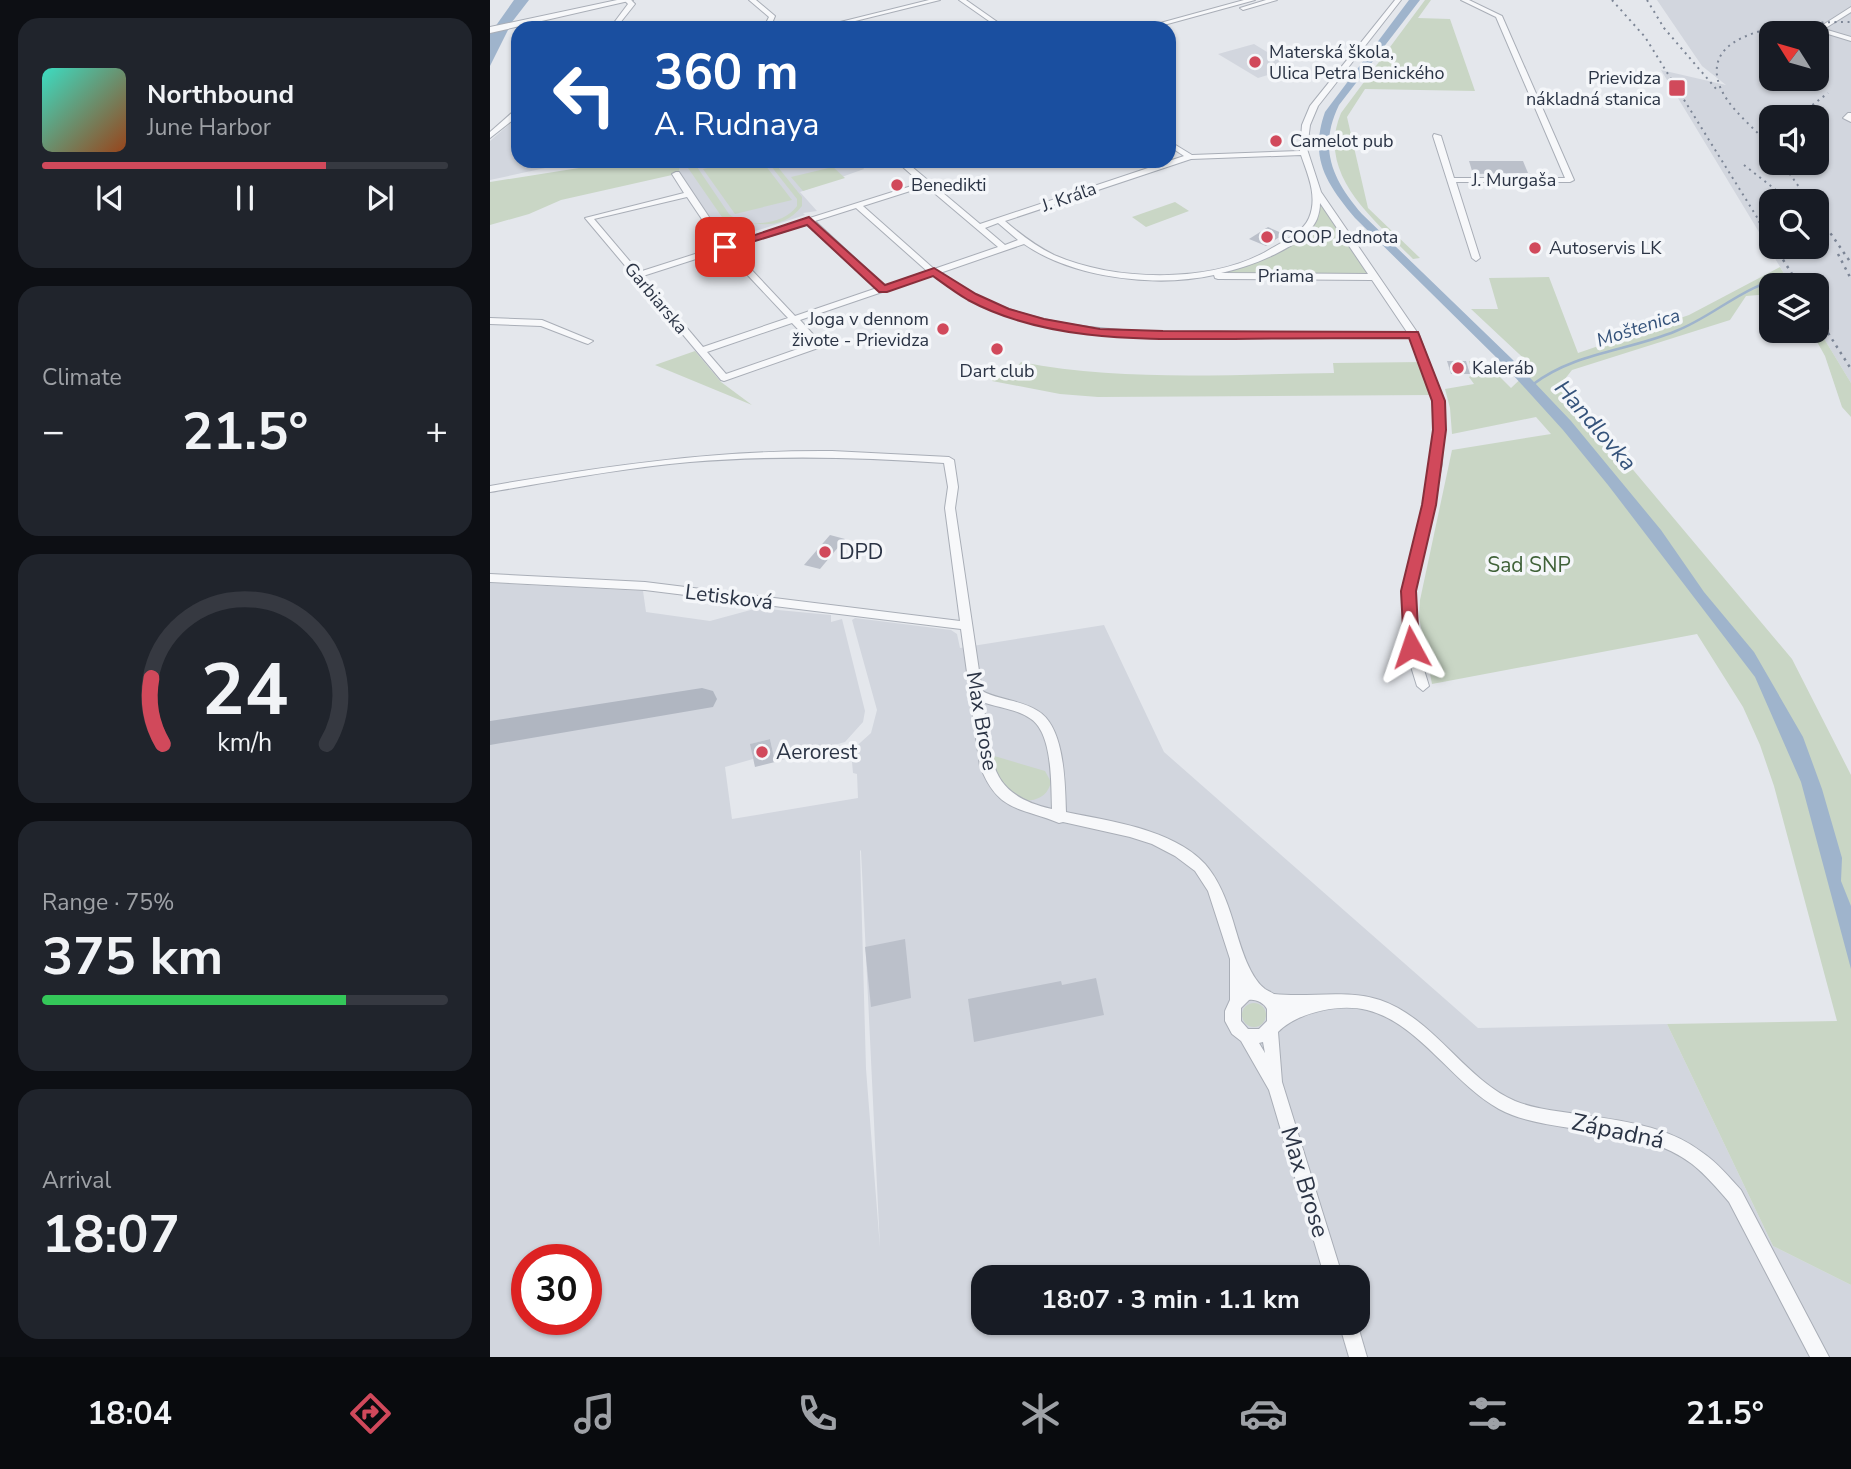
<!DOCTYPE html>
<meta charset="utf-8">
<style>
:root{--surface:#171b24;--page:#20242c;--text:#f1f3f6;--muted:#9ea1a6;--line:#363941;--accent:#d1495b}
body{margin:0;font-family:"Nunito Sans",sans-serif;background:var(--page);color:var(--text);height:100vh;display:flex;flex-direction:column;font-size:26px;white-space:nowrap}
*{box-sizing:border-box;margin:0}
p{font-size:23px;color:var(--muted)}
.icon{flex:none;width:38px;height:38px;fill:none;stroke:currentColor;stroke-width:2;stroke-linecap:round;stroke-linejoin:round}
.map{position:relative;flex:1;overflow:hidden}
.details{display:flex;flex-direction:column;gap:18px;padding:18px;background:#0d0f14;width:490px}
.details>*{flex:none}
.top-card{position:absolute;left:21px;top:21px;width:665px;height:147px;border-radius:21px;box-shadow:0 2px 5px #0004;background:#1a4fa0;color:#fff;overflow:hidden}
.needle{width:46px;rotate:307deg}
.fabs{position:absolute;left:1269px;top:21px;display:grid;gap:14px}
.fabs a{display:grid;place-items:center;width:70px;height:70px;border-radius:14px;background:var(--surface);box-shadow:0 2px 5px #0004;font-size:35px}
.speed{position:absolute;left:21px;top:1244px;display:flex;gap:14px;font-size:35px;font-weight:700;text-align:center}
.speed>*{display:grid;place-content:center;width:91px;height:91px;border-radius:50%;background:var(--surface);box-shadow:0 2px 5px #0004;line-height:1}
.speed .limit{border:10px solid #d22;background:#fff;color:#111}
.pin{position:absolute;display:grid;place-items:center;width:60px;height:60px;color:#fff;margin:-30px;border-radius:14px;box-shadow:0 4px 10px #0006}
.me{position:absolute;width:77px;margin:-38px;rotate:355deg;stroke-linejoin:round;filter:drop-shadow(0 0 5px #0008)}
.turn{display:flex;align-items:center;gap:24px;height:147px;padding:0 28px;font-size:32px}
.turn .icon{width:91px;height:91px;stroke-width:2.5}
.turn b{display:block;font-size:49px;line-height:60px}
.big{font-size:52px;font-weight:700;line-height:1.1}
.details .tile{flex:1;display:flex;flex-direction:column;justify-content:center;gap:10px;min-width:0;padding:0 24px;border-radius:21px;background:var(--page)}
.details .dial{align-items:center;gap:0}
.dial svg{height:182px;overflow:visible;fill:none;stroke:var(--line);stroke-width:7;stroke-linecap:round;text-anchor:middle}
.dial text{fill:var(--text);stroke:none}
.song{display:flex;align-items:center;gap:21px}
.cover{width:84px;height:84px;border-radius:10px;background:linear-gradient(135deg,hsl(170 70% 55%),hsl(20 70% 35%))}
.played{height:7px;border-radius:4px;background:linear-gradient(90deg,var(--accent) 70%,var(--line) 70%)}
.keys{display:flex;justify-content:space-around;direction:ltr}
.heat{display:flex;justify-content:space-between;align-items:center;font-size:38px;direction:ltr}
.charge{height:10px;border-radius:5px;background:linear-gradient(90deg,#34c759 75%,var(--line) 0)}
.trip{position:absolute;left:481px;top:1265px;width:399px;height:70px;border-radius:21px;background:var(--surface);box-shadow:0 2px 5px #0004;font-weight:700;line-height:70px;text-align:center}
.tab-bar{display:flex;height:112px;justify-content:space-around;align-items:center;background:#090b0e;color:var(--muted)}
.tab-bar .icon{width:49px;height:49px}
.tab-bar .active{color:var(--accent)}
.tab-bar b{font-size:32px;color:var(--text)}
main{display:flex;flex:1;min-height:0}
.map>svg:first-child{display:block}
.built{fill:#d2d6de;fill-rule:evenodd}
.green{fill:#c9d6c5}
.water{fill:#9fb4cc}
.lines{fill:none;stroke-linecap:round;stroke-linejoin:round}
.stream{stroke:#9fb4cc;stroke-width:2.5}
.taxiway{fill:#b0b6c1;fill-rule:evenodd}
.building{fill:#bbc0ca}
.minor-casing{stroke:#a9aeb7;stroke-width:2}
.tertiary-casing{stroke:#a9aeb7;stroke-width:2}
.minor{fill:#f7f8fa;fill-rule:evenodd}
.tertiary{fill:#f7f8fa;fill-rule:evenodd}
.rail-far1{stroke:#7d8696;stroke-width:2;stroke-dasharray:2 4.5;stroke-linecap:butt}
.rail{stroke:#7d8696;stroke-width:2.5;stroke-dasharray:2.5 5;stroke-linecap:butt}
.route{fill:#d1495b;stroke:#882f3b;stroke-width:2}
.poi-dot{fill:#d1495b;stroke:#f4f6f9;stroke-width:2.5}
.labels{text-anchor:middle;stroke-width:7;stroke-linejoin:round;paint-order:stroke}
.far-poi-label{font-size:18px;fill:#2b3445;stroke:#f4f6f9;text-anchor:start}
.far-street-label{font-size:18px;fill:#2b3445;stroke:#f4f6f9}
.far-water-label{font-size:19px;font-style:italic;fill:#34527a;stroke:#f4f6f9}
.poi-label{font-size:21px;fill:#2b3445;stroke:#f4f6f9;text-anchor:start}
.park-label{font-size:21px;fill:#3f6138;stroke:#f4f6f9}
.street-label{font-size:21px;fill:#2b3445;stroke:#f4f6f9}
.water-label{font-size:23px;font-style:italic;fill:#34527a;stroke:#f4f6f9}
.near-street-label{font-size:24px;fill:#2b3445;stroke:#f4f6f9}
</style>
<main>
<section class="details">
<div class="tile">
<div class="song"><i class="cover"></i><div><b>Northbound</b><p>June Harbor</p></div></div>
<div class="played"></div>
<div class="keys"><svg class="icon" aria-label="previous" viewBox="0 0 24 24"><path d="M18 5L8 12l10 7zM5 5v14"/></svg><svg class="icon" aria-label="pause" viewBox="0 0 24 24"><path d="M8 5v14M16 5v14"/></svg><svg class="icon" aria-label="next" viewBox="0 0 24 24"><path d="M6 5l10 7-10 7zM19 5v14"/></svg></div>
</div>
<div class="tile"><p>Climate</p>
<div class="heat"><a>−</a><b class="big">21.5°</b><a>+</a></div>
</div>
<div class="tile dial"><svg viewBox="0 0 100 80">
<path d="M14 69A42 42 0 1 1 86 69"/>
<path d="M14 69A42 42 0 0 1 9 40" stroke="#d1495b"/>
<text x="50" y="56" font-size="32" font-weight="700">24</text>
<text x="50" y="72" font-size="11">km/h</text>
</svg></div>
<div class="tile"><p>Range · 75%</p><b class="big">375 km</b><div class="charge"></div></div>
<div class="tile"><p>Arrival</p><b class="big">18:07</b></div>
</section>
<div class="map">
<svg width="1361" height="1357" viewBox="0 0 1361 1357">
<rect width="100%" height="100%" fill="#e4e7ec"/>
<g class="built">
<path d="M1167 0H1361V383L1327 327 1326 285H1301L1171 70 1236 85 1212 66ZM1281 33H1326V79H1281ZM1281 117H1326V163H1281ZM1281 201H1326V247H1281Z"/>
<polygon points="764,44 790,60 781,74 768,78 728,54"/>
<polygon points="28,117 28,161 83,162 0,180 0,141"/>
<polygon points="191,161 369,161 374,169 310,192 327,211 313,213 315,215 235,241 189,172"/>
<path d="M0 583 153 591 156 612 220 621 268 608 341 615V622L352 619 375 711 373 722 355 742 285 762 280 739 261 744 263 759 235 767 242 819 368 798 367 774 363 773 361 751 381 733 387 710 362 620 365 618 461 630 467 634 470 648 614 625 674 752 988 1028 1177 1024 1283 1246 1361 1285V1357H0ZM370 850 371 851 390 1248 376 1069ZM37 1260H96V1320H37ZM494 1278H868V1323H494Z"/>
</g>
<g class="green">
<path d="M935 0H941L928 18 960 19 985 91 875 89 857 117 878 208 930 258 923 259C885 220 825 175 851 113Z"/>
<polygon points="133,161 191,161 189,172 182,175 71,200 39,214 0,225 0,182"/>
<path d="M202 161H208L207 167 239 214C256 229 294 225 307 206V199L277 161H283L312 197V206C289 235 262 221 234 220L198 168Z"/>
<polygon points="248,161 272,161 302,200 245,214 213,169"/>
<polygon points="343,167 355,178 313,191 301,177"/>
<polygon points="827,191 885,277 713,275 750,265 795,246 823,219"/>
<polygon points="685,202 699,211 656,227 642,217"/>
<polygon points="1290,267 1301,285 1281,285 1281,294 1256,296 1240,320 1082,370 1071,384 1302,659 1361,775 1361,1285 1283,1246 1177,1024 1347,1021 1284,786 1270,745 1253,707 1207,634 942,684 929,617 930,600 962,450 1061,434 1046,417 962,434 960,408 955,389 984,384 979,377 983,374 979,361 994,361 1021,388 1043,367 981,309 1008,309 999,278 1059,277 1088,353 1199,315"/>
<polygon points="1327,327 1361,383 1361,417 1352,407 1335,356 1321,331 1326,331"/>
<polygon points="205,351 231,382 262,405 165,365"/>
<path d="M531 362C633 382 740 374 844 373L843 363 933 362 942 395 608 397 570 394 502 381 512 369 523 372Z"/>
<path d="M501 755 555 771 561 782C559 790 555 796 546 799 521 808 506 774 501 755Z"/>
<circle cx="764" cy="1015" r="12"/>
</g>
<g class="water">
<polygon points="24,0 39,0 22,22 0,66 0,34"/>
<path d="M919 0H930L849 105C828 148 842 179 872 214L1022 359 1081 421 1171 530 1214 592 1264 652 1313 737 1332 789 1352 858 1351 881 1361 906V969L1311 782 1265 677 1118 485 1073 430 1013 364 865 218C836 183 819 158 835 112Z"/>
</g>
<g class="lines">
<path class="stream" d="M1042 385C1085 352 1138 351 1186 331 1227 315 1256 282 1301 277"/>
<polygon class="taxiway" points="212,688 223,691 227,699 223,707 0,745 0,721"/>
</g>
<g class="building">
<polygon points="979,161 1033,161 1038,173 983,174"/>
<polygon points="778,227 794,234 776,246 759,239"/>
<polygon points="957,361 976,361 980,374 961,374"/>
<polygon points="340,535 355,539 330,569 314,565"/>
<polygon points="280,739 285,762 265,767 260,744"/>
<polygon points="415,939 421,998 381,1007 375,947"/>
<polygon points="606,978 614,1015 484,1042 478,999 571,981 572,985"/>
</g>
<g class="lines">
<defs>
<g id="minor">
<polygon points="134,0 141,0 145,4 126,28 120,28 138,4"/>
<polygon points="259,0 266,0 285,16 280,28 248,28 276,23 279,17"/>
<polygon points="439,0 450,0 337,28 326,28"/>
<polygon points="469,0 476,0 516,28 509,28"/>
<polygon points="754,0 765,0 663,28 652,28"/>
<polygon points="776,0 787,0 753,10 750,8"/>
<path d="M905 0H911L828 106 820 125 817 149 831 192 929 335 954 401 952 464 925 591 927 647 939 686 933 691 927 686 915 647 913 591 942 464 944 401 920 338C862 338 803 338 744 338 642 338 528 341 442 275L310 320 331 343V347L234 381 231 380 95 218 194 193 182 174 186 172H189L237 244 431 183 406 161H415L490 224 694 156 679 146V141L702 155 810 151 812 125 820 106ZM811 155C818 175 828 197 819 218 813 232 795 241 782 248 725 284 625 282 564 255 546 246 530 234 515 221L701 159ZM436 186 508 247 444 269 373 206ZM197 197 230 246 149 272 104 219ZM830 203 878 274 731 273C759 267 815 247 827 219 829 214 830 208 830 203ZM366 208 437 271 395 286 325 221ZM508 223 528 240 515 245 495 228ZM318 224 387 288 305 316 241 248ZM534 244C583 278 666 288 724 275L725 278 728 279 882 280 917 332C859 332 800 332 742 332 641 332 534 335 450 273ZM234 250 298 318 213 347 153 276ZM302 323 322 344 236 374 217 352Z"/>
<polygon points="971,0 979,0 1012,16 1084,180 1080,182 966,182 990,258 986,261 982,258 943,136 944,134 951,136 964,178 1075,178 1006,17"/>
<polygon points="1361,7 1361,12 1334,29 1361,37 1361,41 1325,30"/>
<polygon points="25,110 28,110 28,116 0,138 0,132"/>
<polygon points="1358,113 1361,113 1361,122 1353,118"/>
<polygon points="0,318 52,320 103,341 98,344 95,343 51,326 0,324"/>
<path d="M342 451 459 457 464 460 468 487 465 508 492 691C509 700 531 700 548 711 575 727 575 784 576 812 619 821 683 829 715 864 729 880 737 901 743 921 749 941 758 976 775 989 778 991 781 992 784 994 820 998 855 989 890 1000 945 1019 973 1078 1025 1101 1045 1109 1067 1111 1088 1114 1131 1121 1177 1125 1213 1153 1228 1163 1239 1177 1251 1190L1339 1357H1320L1239 1202C1227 1188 1216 1175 1202 1164 1167 1137 1122 1135 1080 1128 1056 1124 1031 1121 1009 1109 962 1083 929 1023 877 1010 850 1003 808 1012 788 1032L792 1082 853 1278H835L779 1090 751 1041 742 1034 735 1021V1011L740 1000V959L718 891 705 871 685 856 662 844 640 837 573 822 569 823C531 807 508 813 490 766L471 629 155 590 0 582V574L155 582 470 621 455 508 458 487 454 463C369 457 285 455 200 462 133 468 66 481 0 492V486C114 466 226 450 342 451ZM493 702C508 708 528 709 541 719 563 734 561 785 562 809 496 794 502 759 493 702ZM759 1000C766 999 774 1003 777 1009V1021L769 1029H758L751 1021V1008ZM773 1042 775 1053 769 1043Z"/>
<polygon points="849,1323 867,1323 877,1357 859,1357"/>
</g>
<polygon id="tertiary" points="127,0 143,0 0,33 0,27"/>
</defs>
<use href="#minor" class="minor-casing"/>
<use href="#tertiary" class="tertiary-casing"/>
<use href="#minor" class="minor"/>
<use href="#tertiary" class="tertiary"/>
<g class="rail-far1">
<polyline points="1122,0 1155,37 1270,222"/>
<polyline points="1157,0 1174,28 1228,91"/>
<polyline points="1307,117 1338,93"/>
<path d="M1281 147C1265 128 1237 108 1229 84 1209 23 1325 22 1361 22"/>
<polyline points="1292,163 1319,201"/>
<polyline points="1254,165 1300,201"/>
<polyline points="1326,212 1333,222"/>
</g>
<g class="rail">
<polyline points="1269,221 1281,240"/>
<polyline points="1332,221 1361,263"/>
<polyline points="1285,247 1309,285"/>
<polyline points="1348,254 1361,279"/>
<polyline points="1326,314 1361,369"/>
</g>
</g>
<path class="route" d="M319 217 395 285 444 268 486 294 519 309 554 319 610 329 673 331 928 332 955 401 956 430 946 505 926 591 929 647 927 651 921 652 914 647 911 591 932 505 943 430 942 401 919 338C861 338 802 338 744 339 656 339 558 343 478 300 466 293 454 284 443 276L397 292H389L317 225 239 249 229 247Z"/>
<g class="poi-dot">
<circle cx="765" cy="62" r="7"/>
<rect x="1178" y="79" width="18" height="18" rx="3.5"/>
<circle cx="786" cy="141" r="7"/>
<circle cx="407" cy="185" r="7"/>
<circle cx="777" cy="237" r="7"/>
<circle cx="1045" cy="248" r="7"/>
<circle cx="453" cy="329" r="7"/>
<circle cx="507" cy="349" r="7"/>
<circle cx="968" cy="368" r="7"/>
<circle cx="335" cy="552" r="7"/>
<circle cx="272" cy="752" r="7"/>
</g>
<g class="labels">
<g class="far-poi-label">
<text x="779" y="58">Materská škola,<tspan x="779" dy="21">Ulica Petra Benického</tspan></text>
<text x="1171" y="84" text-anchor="end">Prievidza<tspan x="1171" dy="21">nákladná stanica</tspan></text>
<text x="800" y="147">Camelot pub</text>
<text x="421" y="191">Benedikti</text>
<text x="791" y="243">COOP Jednota</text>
<text x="1059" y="254">Autoservis LK</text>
<text x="439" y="325" text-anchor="end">Joga v dennom<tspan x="439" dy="21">živote - Prievidza</tspan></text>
<text x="982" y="374">Kaleráb</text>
<text x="507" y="377" text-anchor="middle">Dart club</text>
</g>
<g class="far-street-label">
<text x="1024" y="186">J. Murgaša</text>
<text transform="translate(579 197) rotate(-19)" y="6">J. Kráľa</text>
<text x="796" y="282">Priama</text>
<text transform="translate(166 298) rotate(50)" y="6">Garbiarska</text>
</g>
<g class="far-water-label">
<text transform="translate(1148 327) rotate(-18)" y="7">Moštenica</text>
</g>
<g class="poi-label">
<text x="349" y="559">DPD</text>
<text x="286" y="759">Aerorest</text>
</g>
<g class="park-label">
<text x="1039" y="572">Sad SNP</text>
</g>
<g class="street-label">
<text transform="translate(239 597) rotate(7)" y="7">Letisková</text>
<text transform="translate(492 721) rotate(80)" y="7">Max Brose</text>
</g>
<g class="water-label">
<text transform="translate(1106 425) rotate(49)" y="8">Handlovka</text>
</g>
<g class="near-street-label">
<text transform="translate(1128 1131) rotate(12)" y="8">Západná</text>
<text transform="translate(815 1182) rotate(73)" y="8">Max Brose</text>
</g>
</g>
</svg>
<div class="fabs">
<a><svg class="needle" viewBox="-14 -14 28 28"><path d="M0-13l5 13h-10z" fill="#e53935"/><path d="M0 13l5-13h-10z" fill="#9ea1a6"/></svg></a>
<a><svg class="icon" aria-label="sound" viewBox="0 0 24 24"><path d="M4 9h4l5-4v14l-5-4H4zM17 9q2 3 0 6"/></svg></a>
<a><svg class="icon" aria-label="search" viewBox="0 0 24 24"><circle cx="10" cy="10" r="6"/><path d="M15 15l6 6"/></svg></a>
<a><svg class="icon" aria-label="layers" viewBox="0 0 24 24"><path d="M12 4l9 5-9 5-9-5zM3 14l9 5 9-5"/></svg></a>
</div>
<div class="speed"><div class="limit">30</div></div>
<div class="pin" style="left:235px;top:247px;background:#d93025"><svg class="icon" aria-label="arrive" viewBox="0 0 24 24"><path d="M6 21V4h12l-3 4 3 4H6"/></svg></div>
<svg class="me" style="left:921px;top:647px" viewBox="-20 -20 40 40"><path d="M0-17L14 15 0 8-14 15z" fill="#d1495b" stroke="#fff" stroke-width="4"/></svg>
<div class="trip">18:07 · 3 min · 1.1 km</div>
<div class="top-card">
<div class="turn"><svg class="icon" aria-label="left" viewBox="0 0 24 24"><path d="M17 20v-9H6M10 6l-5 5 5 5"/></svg><div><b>360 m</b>A. Rudnaya</div></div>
</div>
</div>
</main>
<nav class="tab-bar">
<b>18:04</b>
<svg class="icon active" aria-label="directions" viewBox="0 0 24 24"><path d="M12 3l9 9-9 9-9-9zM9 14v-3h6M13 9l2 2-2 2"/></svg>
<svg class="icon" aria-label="music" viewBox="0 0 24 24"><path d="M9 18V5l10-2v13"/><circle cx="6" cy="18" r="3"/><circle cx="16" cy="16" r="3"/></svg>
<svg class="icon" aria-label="phone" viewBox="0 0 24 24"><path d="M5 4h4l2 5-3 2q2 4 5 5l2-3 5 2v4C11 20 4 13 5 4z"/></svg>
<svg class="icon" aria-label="climate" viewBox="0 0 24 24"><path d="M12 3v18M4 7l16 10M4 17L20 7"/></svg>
<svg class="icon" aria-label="car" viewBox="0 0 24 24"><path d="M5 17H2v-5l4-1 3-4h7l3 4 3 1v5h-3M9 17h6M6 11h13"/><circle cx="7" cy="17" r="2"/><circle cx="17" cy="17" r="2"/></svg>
<svg class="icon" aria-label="filters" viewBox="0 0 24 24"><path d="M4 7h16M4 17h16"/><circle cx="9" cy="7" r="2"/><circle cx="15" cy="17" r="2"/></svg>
<b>21.5°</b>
</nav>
